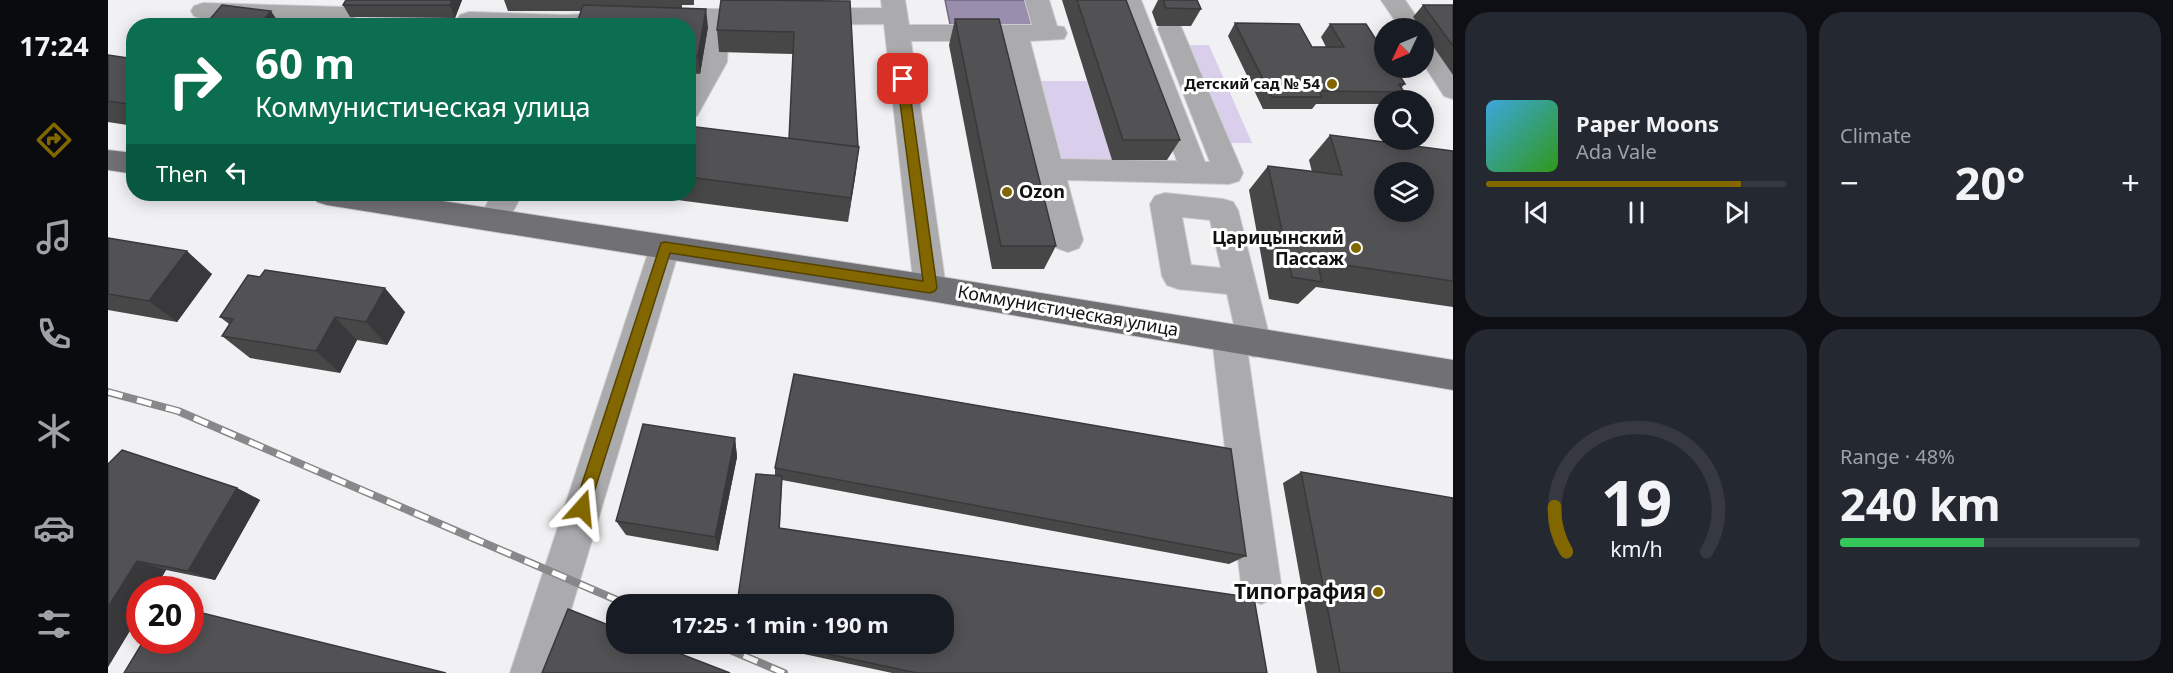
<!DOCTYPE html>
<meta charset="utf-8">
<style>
:root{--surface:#171b24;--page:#242831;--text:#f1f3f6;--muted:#9ea1a6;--line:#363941;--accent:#826700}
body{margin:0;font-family:"Noto Sans",sans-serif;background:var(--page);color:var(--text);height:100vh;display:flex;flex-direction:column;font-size:22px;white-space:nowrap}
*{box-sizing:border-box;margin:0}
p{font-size:20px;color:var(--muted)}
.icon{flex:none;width:33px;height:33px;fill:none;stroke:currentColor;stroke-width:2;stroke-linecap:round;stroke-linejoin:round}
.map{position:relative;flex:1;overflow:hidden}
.sheet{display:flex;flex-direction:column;gap:12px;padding:12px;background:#0d0f14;width:720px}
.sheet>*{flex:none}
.guide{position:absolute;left:18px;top:18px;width:570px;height:183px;border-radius:24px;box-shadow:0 3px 15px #0003;background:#0b6e4f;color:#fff;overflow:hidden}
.needle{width:39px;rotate:226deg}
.buttons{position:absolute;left:1266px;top:18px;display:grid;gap:12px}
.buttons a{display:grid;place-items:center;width:60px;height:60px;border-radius:50%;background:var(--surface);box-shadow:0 3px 15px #0003;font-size:30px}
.speed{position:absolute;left:18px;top:576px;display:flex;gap:12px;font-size:30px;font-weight:700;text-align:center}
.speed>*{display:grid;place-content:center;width:78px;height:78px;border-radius:50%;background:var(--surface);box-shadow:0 3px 15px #0003;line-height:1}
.speed .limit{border:9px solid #d22;background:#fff;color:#111}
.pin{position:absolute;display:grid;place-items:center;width:51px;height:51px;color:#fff;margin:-26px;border-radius:12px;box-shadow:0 3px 9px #0006}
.me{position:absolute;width:66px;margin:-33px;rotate:18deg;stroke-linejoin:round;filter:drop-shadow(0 0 4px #0008)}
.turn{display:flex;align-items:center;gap:21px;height:126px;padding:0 30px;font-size:27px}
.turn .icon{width:78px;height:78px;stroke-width:2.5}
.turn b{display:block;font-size:42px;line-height:51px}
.then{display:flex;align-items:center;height:57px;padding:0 30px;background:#0003;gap:12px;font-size:22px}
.big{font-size:45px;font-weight:700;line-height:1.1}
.sheet .tile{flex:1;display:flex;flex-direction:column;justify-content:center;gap:9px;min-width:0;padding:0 21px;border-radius:24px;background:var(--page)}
.sheet .dial{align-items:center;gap:0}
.dial svg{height:156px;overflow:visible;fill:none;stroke:var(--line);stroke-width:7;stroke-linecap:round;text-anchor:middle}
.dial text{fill:var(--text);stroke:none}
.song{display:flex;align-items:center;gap:18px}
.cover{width:72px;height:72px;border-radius:9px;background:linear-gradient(135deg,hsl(200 70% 55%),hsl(110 70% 35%))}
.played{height:6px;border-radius:3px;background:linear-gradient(90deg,var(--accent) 85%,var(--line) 85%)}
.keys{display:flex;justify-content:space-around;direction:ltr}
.heat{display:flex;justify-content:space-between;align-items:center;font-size:33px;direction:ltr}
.charge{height:9px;border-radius:4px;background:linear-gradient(90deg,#34c759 48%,var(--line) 0)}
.sheet .tiles{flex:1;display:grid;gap:12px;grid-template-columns:repeat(2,1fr)}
.trip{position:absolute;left:498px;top:594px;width:348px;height:60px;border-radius:24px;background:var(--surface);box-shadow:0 3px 15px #0003;font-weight:700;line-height:60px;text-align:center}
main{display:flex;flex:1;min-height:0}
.tabs{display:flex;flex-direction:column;width:108px;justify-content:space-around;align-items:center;background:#090b0e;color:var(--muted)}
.tabs .icon{width:42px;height:42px}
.tabs .on{color:var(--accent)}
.tabs b{font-size:27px;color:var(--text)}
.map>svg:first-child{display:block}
.green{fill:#d9cfec}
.water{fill:#9a8eae;stroke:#71687f;stroke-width:1.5}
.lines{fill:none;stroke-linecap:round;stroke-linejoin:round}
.minor-casing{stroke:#cdcccf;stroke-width:2}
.major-casing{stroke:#cdcccf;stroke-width:2}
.minor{fill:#abaaac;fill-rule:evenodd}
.major{fill:#717173;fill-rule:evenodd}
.rail-casing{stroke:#888789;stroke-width:8}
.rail{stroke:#fff;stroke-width:5;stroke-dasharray:15;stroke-linecap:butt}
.wall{fill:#474748}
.shaded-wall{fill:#39393b}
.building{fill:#525254;stroke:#39393b;stroke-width:1.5;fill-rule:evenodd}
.route{fill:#826700;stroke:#544300;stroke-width:1.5}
.poi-dot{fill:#826700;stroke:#fff;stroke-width:2}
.labels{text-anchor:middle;stroke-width:6;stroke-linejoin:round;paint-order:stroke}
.far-poi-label{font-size:15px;font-weight:bold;fill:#121112;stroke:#fff;text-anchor:end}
.poi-label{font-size:18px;font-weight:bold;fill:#121112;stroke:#fff;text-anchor:start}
.street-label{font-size:18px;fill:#121112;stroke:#fff}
.near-poi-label{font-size:21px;font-weight:bold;fill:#121112;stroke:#fff;text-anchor:end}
</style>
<main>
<nav class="tabs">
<b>17:24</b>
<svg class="icon on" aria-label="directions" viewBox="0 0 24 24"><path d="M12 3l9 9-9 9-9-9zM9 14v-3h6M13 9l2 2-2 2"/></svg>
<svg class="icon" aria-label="music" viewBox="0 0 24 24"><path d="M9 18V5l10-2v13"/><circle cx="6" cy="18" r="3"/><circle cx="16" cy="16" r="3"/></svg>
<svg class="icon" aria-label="phone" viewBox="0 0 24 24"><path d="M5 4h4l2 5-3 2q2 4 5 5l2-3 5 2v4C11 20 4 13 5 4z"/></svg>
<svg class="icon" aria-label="climate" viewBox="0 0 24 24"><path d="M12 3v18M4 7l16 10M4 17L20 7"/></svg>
<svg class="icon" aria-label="car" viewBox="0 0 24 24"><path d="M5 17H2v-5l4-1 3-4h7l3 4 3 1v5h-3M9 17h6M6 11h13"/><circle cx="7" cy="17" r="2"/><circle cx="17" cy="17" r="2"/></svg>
<svg class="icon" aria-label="filters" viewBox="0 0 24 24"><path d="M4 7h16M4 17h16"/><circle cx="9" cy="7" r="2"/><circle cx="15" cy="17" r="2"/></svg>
</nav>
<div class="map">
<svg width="1345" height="673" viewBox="0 0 1345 673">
<rect width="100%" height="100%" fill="#f1f0f3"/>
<g class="green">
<polygon points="1076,45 1101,45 1144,143 1117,143"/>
<polygon points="933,81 979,81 1004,160 954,160"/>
</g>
<polygon class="water" points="837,0 921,0 930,29 843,29"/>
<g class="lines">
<defs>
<g id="minor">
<polygon points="773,0 797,0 801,25 924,25 917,0 941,0 949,26 956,27 959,33 956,39 922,41 953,159 1069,161 1009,0 1033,0 1097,162 1102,162 1050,29 1053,23 1062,21 1071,23 1074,29 1135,173 1131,181 1121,184 959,180 975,240 971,248 960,252 949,248 945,240 897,41 803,41 838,288 833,297 822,301 811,297 806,288 776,24 621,25 619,62 589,116 580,118 580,84 593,62 596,25 352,26 349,20 352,15 361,12 457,15 591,9 774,8"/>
<polygon points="1273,0 1297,0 1316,28 1316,29 1292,28"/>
<polygon points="95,3 236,7 245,10 248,15 241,26 216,26 218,22 95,19 86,16 83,11 86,6"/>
<polygon points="1316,38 1325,40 1345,70 1345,99 1336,96 1316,65"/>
<path d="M1057 193 1115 199 1125 202 1130 210 1163 343 1158 353 1146 357 1140 355 1173 584 1167 598 1153 604 1139 598 1133 584 1104 338 1109 328 1121 324 1126 325 1119 294 1070 289 1059 285 1054 276 1042 204 1047 196ZM1074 217 1102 220 1113 268 1083 265Z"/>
<polygon points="384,194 414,194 397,227 386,231 375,227 371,219"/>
<polygon points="557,235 568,238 572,247 444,673 402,673 542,247 546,238"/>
</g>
<g id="major">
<polygon points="0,150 26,153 26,174 0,170"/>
<polygon points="204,194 288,194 822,275 1345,360 1345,390 822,301 219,205 209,202"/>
</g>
</defs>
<use href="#minor" class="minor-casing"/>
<use href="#major" class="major-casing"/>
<use href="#minor" class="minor"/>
<use href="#major" class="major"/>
<defs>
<g id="rail">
<polyline points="0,392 70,411 518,604"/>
<polyline points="608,644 676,673"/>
</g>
</defs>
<use href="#rail" class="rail-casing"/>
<use href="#rail" class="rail"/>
</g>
<g class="wall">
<polygon points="238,0 354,0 347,18 242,17 235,5"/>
<polygon points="396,0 586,0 586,5 574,5 574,8 600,27 592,74 580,73 580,26 473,11 400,11"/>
<polygon points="706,0 751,147 740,222 523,194 580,194 580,126 681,139 685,54 611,52 609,30"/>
<polygon points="954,0 1018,0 1072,140 1059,160 1004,160"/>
<polygon points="1050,0 1089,0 1093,9 1083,26 1049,26 1044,12"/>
<polygon points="1315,5 1345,5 1345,75 1316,33 1316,28 1313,28 1305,17"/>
<polygon points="847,19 948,246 936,269 884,269 841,45"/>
<polygon points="1127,23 1204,47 1218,47 1213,37 1222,24 1297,84 1293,88 1296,92 1288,100 1276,100 1276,104 1208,104 1204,109 1155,109 1120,36"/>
<polygon points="0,55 26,59 26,126 0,122"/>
<polygon points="1222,135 1345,151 1345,307 1208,287 1190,304 1161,299 1141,190 1160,166 1204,172 1201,160"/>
<polygon points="0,238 104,274 69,322 0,310"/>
<polygon points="297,312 279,345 249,340 232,373 142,358 114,336 121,324 112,317"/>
<polygon points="627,438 629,457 610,551 518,535 508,521"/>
<polygon points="0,464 129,488 152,500 107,580 58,570 46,590 32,590 32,614 0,667"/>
<polygon points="667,468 1138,556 1121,564 674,480 672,528 1159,673 784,673 649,644 836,644 629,604 667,476"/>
<polygon points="1193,472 1345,673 1209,673 1175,483"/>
</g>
<g class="shaded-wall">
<polygon points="344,0 354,0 347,18 342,5"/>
<polygon points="598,9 600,27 592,74 590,56"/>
<polygon points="163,11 173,26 150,26"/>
<polygon points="751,147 748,172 740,222 743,198"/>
<polygon points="79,251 104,274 69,322 41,301"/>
<polygon points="277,288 297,312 279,345 258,322"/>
<polygon points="227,317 249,340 232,373 208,351"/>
<polygon points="627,438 629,457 610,551 607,537"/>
<polygon points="129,488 152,500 107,580 80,571"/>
<polygon points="29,561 58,570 46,590 32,590 32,614 0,667 0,607"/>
</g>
<g class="building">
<polygon points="238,0 344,0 342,5 235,5"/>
<polygon points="613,0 742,1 750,147 681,139 686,32 609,30"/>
<polygon points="969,0 1018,0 1072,140 1015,140"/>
<polygon points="1055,0 1089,0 1093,9 1058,8"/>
<polygon points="114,5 163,11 150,26 96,26"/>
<polygon points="475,5 598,9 590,56 580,56 580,26 468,26"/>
<polygon points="1315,5 1345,5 1345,46"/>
<polygon points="847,19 891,19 948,246 893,246"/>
<polygon points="1127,23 1191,24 1204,47 1236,47 1222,24 1258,24 1276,52 1276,68 1287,68 1297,84 1291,84 1296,92 1211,91 1214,97 1164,97"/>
<polygon points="0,55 26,59 26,105 0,101"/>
<polygon points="580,126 751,147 743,198 580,177"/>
<path d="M1222 135 1345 151V281L1209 261 1214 282 1184 277 1160 166 1234 175ZM1276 172H1316V212H1276Z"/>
<polygon points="0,238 79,251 41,301 0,294"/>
<polygon points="157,270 277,288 258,322 227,317 208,351 114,336 125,319 112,317 140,275 152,277"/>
<polygon points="686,374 1123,449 1138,556 667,468"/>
<polygon points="535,424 627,438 607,537 508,521"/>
<polygon points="14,450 129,488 80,571 29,561 0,607 0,464"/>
<polygon points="1193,472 1345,498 1345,673 1232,673"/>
<polygon points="648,474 674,476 671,528 1146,598 1159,673 809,673 673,644 836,644 836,604 629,604"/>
<polygon points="460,609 508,628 508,644 547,644 622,673 434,673"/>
<polygon points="82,610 338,673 16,673 36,640 82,640"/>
</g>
<polygon class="route" points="795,75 800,79 829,288 827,291 822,293 562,253 481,508 479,513 474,516 468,513 466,508 553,243 557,242 815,281 789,79"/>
<g class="poi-dot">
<circle cx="1224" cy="84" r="6"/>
<circle cx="899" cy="192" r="6"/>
<circle cx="1248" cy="248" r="6"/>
<circle cx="1270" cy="592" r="6"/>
</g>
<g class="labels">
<g class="far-poi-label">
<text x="1212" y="89">Детский сад № 54</text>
</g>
<g class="poi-label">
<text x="911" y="198">Ozon</text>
<text x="1236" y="244" text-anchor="end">Царицынский<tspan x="1236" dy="21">Пассаж</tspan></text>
</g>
<g class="street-label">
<text transform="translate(960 311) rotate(10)" y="6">Коммунистическая улица</text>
</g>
<g class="near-poi-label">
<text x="1258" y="599">Типография</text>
</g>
</g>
</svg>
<div class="buttons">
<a><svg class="needle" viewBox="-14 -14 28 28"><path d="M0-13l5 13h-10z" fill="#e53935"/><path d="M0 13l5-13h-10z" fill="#9ea1a6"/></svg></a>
<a><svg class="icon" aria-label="search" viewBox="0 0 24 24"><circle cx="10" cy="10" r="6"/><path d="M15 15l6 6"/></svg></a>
<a><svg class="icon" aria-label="layers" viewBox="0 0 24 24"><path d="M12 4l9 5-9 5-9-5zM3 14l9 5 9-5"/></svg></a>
</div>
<div class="speed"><div class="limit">20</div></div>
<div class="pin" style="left:795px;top:79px;background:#d93025"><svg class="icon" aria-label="arrive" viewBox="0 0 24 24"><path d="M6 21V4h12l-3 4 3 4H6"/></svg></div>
<svg class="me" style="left:474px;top:508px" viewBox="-20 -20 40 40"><path d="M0-17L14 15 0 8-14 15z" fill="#826700" stroke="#fff" stroke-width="4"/></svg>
<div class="trip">17:25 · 1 min · 190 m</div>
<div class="guide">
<div class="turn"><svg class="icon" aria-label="right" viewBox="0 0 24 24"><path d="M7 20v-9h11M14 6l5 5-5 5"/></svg><div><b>60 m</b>Коммунистическая улица</div></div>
<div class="then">Then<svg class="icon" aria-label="left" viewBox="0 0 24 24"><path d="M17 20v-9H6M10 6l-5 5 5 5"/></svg></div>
</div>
</div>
<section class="sheet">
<div class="tiles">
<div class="tile">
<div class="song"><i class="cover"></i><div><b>Paper Moons</b><p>Ada Vale</p></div></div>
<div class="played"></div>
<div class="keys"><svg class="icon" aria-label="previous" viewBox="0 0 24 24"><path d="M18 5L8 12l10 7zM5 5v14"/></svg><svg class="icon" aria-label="pause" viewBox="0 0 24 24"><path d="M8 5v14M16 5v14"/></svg><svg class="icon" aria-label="next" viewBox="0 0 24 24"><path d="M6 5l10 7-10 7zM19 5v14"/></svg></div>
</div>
<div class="tile"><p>Climate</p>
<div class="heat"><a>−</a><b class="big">20°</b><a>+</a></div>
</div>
<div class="tile dial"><svg viewBox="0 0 100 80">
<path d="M14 69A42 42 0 1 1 86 69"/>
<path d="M14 69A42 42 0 0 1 8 46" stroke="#826700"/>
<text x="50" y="56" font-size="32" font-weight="700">19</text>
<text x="50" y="72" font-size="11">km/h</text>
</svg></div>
<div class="tile"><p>Range · 48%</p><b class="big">240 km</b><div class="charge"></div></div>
</div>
</section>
</main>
